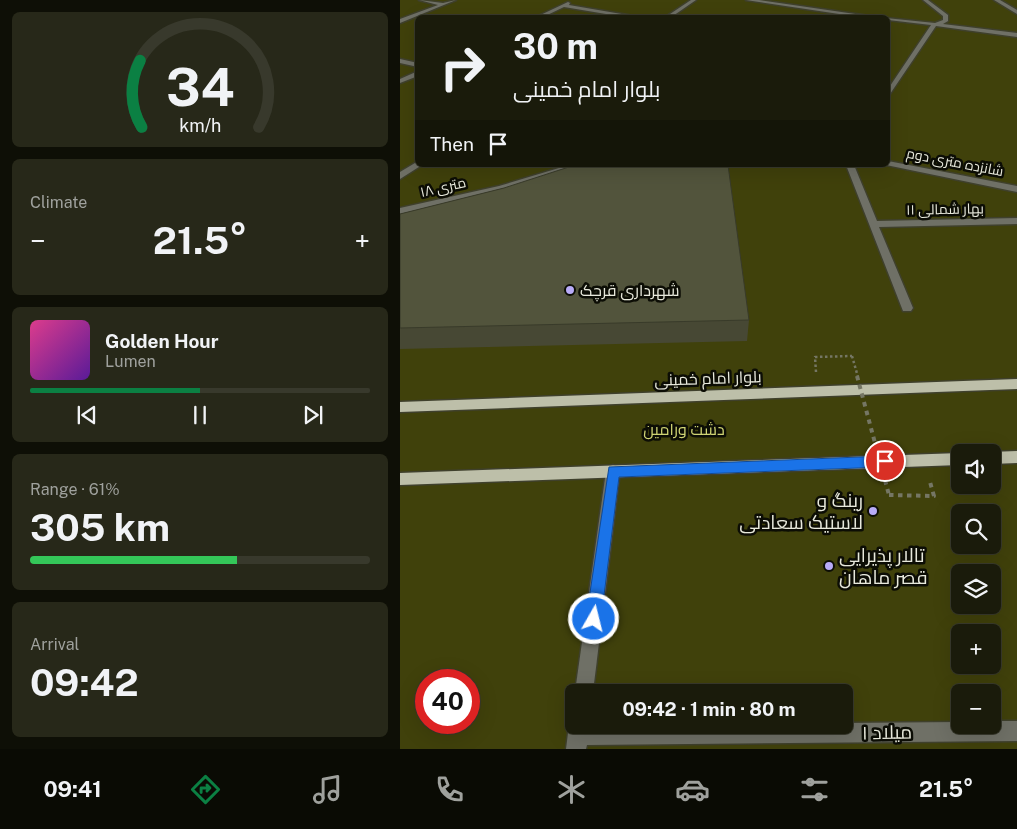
<!DOCTYPE html>
<meta charset="utf-8">
<style>
:root{--surface:#1a1b0b;--page:#272819;--text:#f1f3f6;--muted:#9fa19d;--line:#38392c;--accent:#0b8043}
body{margin:0;font-family:"Public Sans",Cairo,sans-serif;background:var(--page);color:var(--text);height:100vh;display:flex;flex-direction:column;font-size:19px;white-space:nowrap}
*{box-sizing:border-box;margin:0}
p{font-size:16px;color:var(--muted)}
.icon{flex:none;width:28px;height:28px;fill:none;stroke:currentColor;stroke-width:2;stroke-linecap:round;stroke-linejoin:round}
.map{position:relative;flex:1;overflow:hidden}
.side{display:flex;flex-direction:column;gap:12px;padding:12px;background:#0e0f06;width:400px}
.side>*{flex:none}
.banner{position:absolute;left:15px;top:15px;width:475px;height:152px;border-radius:8px;box-shadow:0 5px 20px #0002,0 0 0 1px var(--line);background:#1a1b0b;color:var(--text);overflow:hidden}
.tools{position:absolute;left:551px;top:444px;display:grid;gap:10px}
.tools a{display:grid;place-items:center;width:50px;height:50px;border-radius:8px;background:var(--surface);box-shadow:0 5px 20px #0002,0 0 0 1px var(--line);font-size:25px}
.speed{position:absolute;left:15px;top:669px;display:flex;gap:10px;font-size:25px;font-weight:700;text-align:center}
.speed>*{display:grid;place-content:center;width:65px;height:65px;border-radius:50%;background:var(--surface);box-shadow:0 5px 20px #0002,0 0 0 1px var(--line);line-height:1}
.speed .limit{border:8px solid #d22;background:#fff;color:#111}
.pin{position:absolute;display:grid;place-items:center;width:42px;height:42px;color:#fff;margin:-21px;border:2px solid #fff;border-radius:50%;box-shadow:0 1px 5px #0007}
.me{position:absolute;width:55px;margin:-28px;rotate:8deg;stroke-linejoin:round;filter:drop-shadow(0 0 4px #0008)}
.turn{display:flex;align-items:center;gap:18px;height:105px;padding:0 15px;font-size:22px}
.turn .icon{width:65px;height:65px;stroke-width:2.5}
.turn b{display:block;font-size:35px;line-height:42px}
.then{display:flex;align-items:center;height:48px;padding:0 15px;background:#0003;gap:10px;font-size:19px}
.big{font-size:38px;font-weight:700;line-height:1.1}
.side .card{flex:1;display:flex;flex-direction:column;justify-content:center;gap:8px;min-width:0;padding:0 18px;border-radius:8px;background:var(--page)}
.side .dial{align-items:center;gap:0}
.dial svg{height:130px;overflow:visible;fill:none;stroke:var(--line);stroke-width:7;stroke-linecap:round;text-anchor:middle}
.dial text{fill:var(--text);stroke:none}
.song{display:flex;align-items:center;gap:15px}
.cover{width:60px;height:60px;border-radius:8px;background:linear-gradient(135deg,hsl(330 70% 55%),hsl(270 70% 35%))}
.played{height:5px;border-radius:2px;background:linear-gradient(90deg,var(--accent) 50%,var(--line) 50%)}
.keys{display:flex;justify-content:space-around;direction:ltr}
.heat{display:flex;justify-content:space-between;align-items:center;font-size:28px;direction:ltr}
.charge{height:8px;border-radius:4px;background:linear-gradient(90deg,#34c759 61%,var(--line) 0)}
.trip{position:absolute;left:165px;top:684px;width:288px;height:50px;border-radius:8px;background:var(--surface);box-shadow:0 5px 20px #0002,0 0 0 1px var(--line);font-weight:700;line-height:50px;text-align:center}
.tab-bar{display:flex;height:80px;justify-content:space-around;align-items:center;background:#0a0b04;color:var(--muted)}
.tab-bar .icon{width:35px;height:35px}
.tab-bar .selected{color:var(--accent)}
.tab-bar b{font-size:22px;color:var(--text)}
main{display:flex;flex:1;min-height:0}
.map>svg:first-child{display:block}
.green{fill:#40410b;fill-rule:evenodd}
.lines{fill:none;stroke-linecap:round;stroke-linejoin:round}
.minor-casing{stroke:#3f402c;stroke-width:3}
.major-casing{stroke:#3f402c;stroke-width:3}
.path-far1{stroke:#757664;stroke-width:2.5;stroke-dasharray:2.5 2.5;stroke-linecap:butt}
.path{stroke:#757664;stroke-width:4;stroke-dasharray:4.5 4.5;stroke-linecap:butt}
.minor{fill:#6f7066;fill-rule:evenodd}
.major{fill:#bdbfa9;fill-rule:evenodd}
.path-bridge-far1{stroke:#757664;stroke-width:2.5;stroke-dasharray:2.5 2.5;stroke-linecap:butt}
.path-bridge{stroke:#757664;stroke-width:4;stroke-dasharray:4.5 4.5;stroke-linecap:butt}
.wall{fill:#474834}
.building{fill:#52543c;stroke:#393b2a}
.route{fill:#1a73e8;stroke:#114b97}
.poi-dot{fill:#b8abf7;stroke:#0c0d05;stroke-width:2}
.labels{text-anchor:middle;stroke-width:5;stroke-linejoin:round;paint-order:stroke}
.far-street-label{font-size:14px;fill:#e8e9dc;stroke:#0c0d05}
.poi-label{font-size:16px;fill:#e8e9dc;stroke:#0c0d05;text-anchor:start}
.street-label{font-size:16px;fill:#e8e9dc;stroke:#0c0d05}
.park-label{font-size:16px;fill:#d0d574;stroke:#0c0d05}
.near-poi-label{font-size:19px;fill:#e8e9dc;stroke:#0c0d05;text-anchor:end}
.near-street-label{font-size:19px;fill:#e8e9dc;stroke:#0c0d05}
</style>
<main>
<section class="side">
<div class="card dial"><svg viewBox="0 0 100 80">
<path d="M14 69A42 42 0 1 1 86 69"/>
<path d="M14 69A42 42 0 0 1 13 28" stroke="#0b8043"/>
<text x="50" y="56" font-size="32" font-weight="700">34</text>
<text x="50" y="72" font-size="11">km/h</text>
</svg></div>
<div class="card"><p>Climate</p>
<div class="heat"><a>−</a><b class="big">21.5°</b><a>+</a></div>
</div>
<div class="card">
<div class="song"><i class="cover"></i><div><b>Golden Hour</b><p>Lumen</p></div></div>
<div class="played"></div>
<div class="keys"><svg class="icon" aria-label="previous" viewBox="0 0 24 24"><path d="M18 5L8 12l10 7zM5 5v14"/></svg><svg class="icon" aria-label="pause" viewBox="0 0 24 24"><path d="M8 5v14M16 5v14"/></svg><svg class="icon" aria-label="next" viewBox="0 0 24 24"><path d="M6 5l10 7-10 7zM19 5v14"/></svg></div>
</div>
<div class="card"><p>Range · 61%</p><b class="big">305 km</b><div class="charge"></div></div>
<div class="card"><p>Arrival</p><b class="big">09:42</b></div>
</section>
<div class="map">
<svg width="617" height="749" viewBox="0 0 617 749">
<rect width="100%" height="100%" fill="#23240f"/>
<path class="green" d="M0 0H617V749H0ZM18 18H488V165H18ZM560 452H592V485H560ZM560 512H592V545H560ZM560 572H592V605H560ZM560 632H592V665H560ZM26 680H69V722H26ZM174 692H444V725H174ZM560 692H592V725H560Z"/>
<g class="lines">
<defs>
<g id="minor">
<polygon points="19,0 43,3 56,0 0,23 0,19 38,5"/>
<polygon points="291,0 296,0 270,18 264,18"/>
<polygon points="346,0 359,0 483,18 466,18"/>
<polygon points="523,0 528,0 548,15 548,21 543,24 617,33 617,37 536,26 490,94 488,95 488,89 531,25 488,20 486,18 535,23 543,20 543,16"/>
<polygon points="594,0 600,0 617,10 617,14"/>
<polygon points="168,2 170,3 169,5 245,18 230,18 164,7 141,18 134,18"/>
<polygon points="0,59 18,63 18,67 0,63"/>
<polygon points="18,71 18,76 0,83 0,79"/>
<polygon points="488,161 617,186 617,192 486,165"/>
<polygon points="15,163 22,165 0,179 0,172"/>
<polygon points="169,165 182,165 104,190 0,214 0,208 99,186"/>
<polygon points="446,165 454,165 477,221 617,218 617,224 479,227 513,308 511,311 503,311"/>
<polygon points="213,465 218,467 220,471 193,692 175,692 206,471 208,467"/>
<polygon points="174,717 174,725 444,725 444,723 560,722 560,725 592,725 592,721 617,721 617,741 187,745 186,749 166,749 169,725"/>
</g>
<g id="major">
<polygon points="617,379 617,389 0,412 0,402"/>
<polygon points="617,451 617,463 592,464 592,452 590,452"/>
<polygon points="560,453 560,465 0,485 0,473"/>
</g>
</defs>
<use href="#minor" class="minor-casing"/>
<use href="#major" class="major-casing"/>
<polyline class="path-far1" points="416,372 415,357 452,356"/>
<polyline class="path" points="489,495 534,496 530,482"/>
<use href="#minor" class="minor"/>
<use href="#major" class="major"/>
<polyline class="path-bridge-far1" points="452,356 458,377"/>
<polyline class="path-bridge" points="457,376 489,495"/>
</g>
<polygon class="wall" points="104,188 349,320 347,341 0,349 0,214"/>
<polygon class="building" points="175,165 328,165 349,320 0,328 0,214 104,188"/>
<polygon class="route" points="485,456 489,457 491,461 489,465 485,467 219,477 201,619 199,624 194,627 188,624 186,619 209,467"/>
<g class="poi-dot">
<circle cx="170" cy="290" r="5"/>
<circle cx="473" cy="511" r="5"/>
<circle cx="429" cy="566" r="5"/>
</g>
<g class="labels">
<g class="far-street-label">
<text transform="translate(555 162) rotate(11)" y="5">شانزده متری دوم</text>
<text transform="translate(43 187) rotate(-13)" y="5">۱۸ متری</text>
<text transform="translate(545 209) rotate(-1)" y="5">بهار شمالی ۱۱</text>
</g>
<g class="poi-label">
<text x="180" y="296">شهرداری قرچک</text>
</g>
<g class="street-label">
<text transform="translate(308 378) rotate(-2)" y="6">بلوار امام خمینی</text>
</g>
<g class="park-label">
<text x="284" y="435">دشت ورامین</text>
</g>
<g class="near-poi-label">
<text x="463" y="507">رینگ و<tspan x="463" dy="22">لاستیک سعادتی</tspan></text>
<text x="439" y="562" text-anchor="start">تالار پذیرایی<tspan x="439" dy="22">قصر ماهان</tspan></text>
</g>
<g class="near-street-label">
<text transform="translate(487 732) rotate(-1)" y="7">میلاد ۱</text>
</g>
</g>
</svg>
<div class="tools">
<a><svg class="icon" aria-label="sound" viewBox="0 0 24 24"><path d="M4 9h4l5-4v14l-5-4H4zM17 9q2 3 0 6"/></svg></a>
<a><svg class="icon" aria-label="search" viewBox="0 0 24 24"><circle cx="10" cy="10" r="6"/><path d="M15 15l6 6"/></svg></a>
<a><svg class="icon" aria-label="layers" viewBox="0 0 24 24"><path d="M12 4l9 5-9 5-9-5zM3 14l9 5 9-5"/></svg></a>
<a>+</a>
<a>−</a>
</div>
<div class="speed"><div class="limit">40</div></div>
<div class="pin" style="left:485px;top:461px;background:#d93025"><svg class="icon" aria-label="arrive" viewBox="0 0 24 24"><path d="M6 21V4h12l-3 4 3 4H6"/></svg></div>
<svg class="me" style="left:194px;top:619px" viewBox="-20 -20 40 40"><circle r="17" fill="#1a73e8" stroke="#fff" stroke-width="3"/><path d="M0-11L8 9 0 5-8 9z" fill="#fff"/></svg>
<div class="trip">09:42 · 1 min · 80 m</div>
<div class="banner">
<div class="turn"><svg class="icon" aria-label="right" viewBox="0 0 24 24"><path d="M7 20v-9h11M14 6l5 5-5 5"/></svg><div><b>30 m</b>بلوار امام خمینی</div></div>
<div class="then">Then<svg class="icon" aria-label="arrive" viewBox="0 0 24 24"><path d="M6 21V4h12l-3 4 3 4H6"/></svg></div>
</div>
</div>
</main>
<nav class="tab-bar">
<b>09:41</b>
<svg class="icon selected" aria-label="directions" viewBox="0 0 24 24"><path d="M12 3l9 9-9 9-9-9zM9 14v-3h6M13 9l2 2-2 2"/></svg>
<svg class="icon" aria-label="music" viewBox="0 0 24 24"><path d="M9 18V5l10-2v13"/><circle cx="6" cy="18" r="3"/><circle cx="16" cy="16" r="3"/></svg>
<svg class="icon" aria-label="phone" viewBox="0 0 24 24"><path d="M5 4h4l2 5-3 2q2 4 5 5l2-3 5 2v4C11 20 4 13 5 4z"/></svg>
<svg class="icon" aria-label="climate" viewBox="0 0 24 24"><path d="M12 3v18M4 7l16 10M4 17L20 7"/></svg>
<svg class="icon" aria-label="car" viewBox="0 0 24 24"><path d="M5 17H2v-5l4-1 3-4h7l3 4 3 1v5h-3M9 17h6M6 11h13"/><circle cx="7" cy="17" r="2"/><circle cx="17" cy="17" r="2"/></svg>
<svg class="icon" aria-label="filters" viewBox="0 0 24 24"><path d="M4 7h16M4 17h16"/><circle cx="9" cy="7" r="2"/><circle cx="15" cy="17" r="2"/></svg>
<b>21.5°</b>
</nav>
